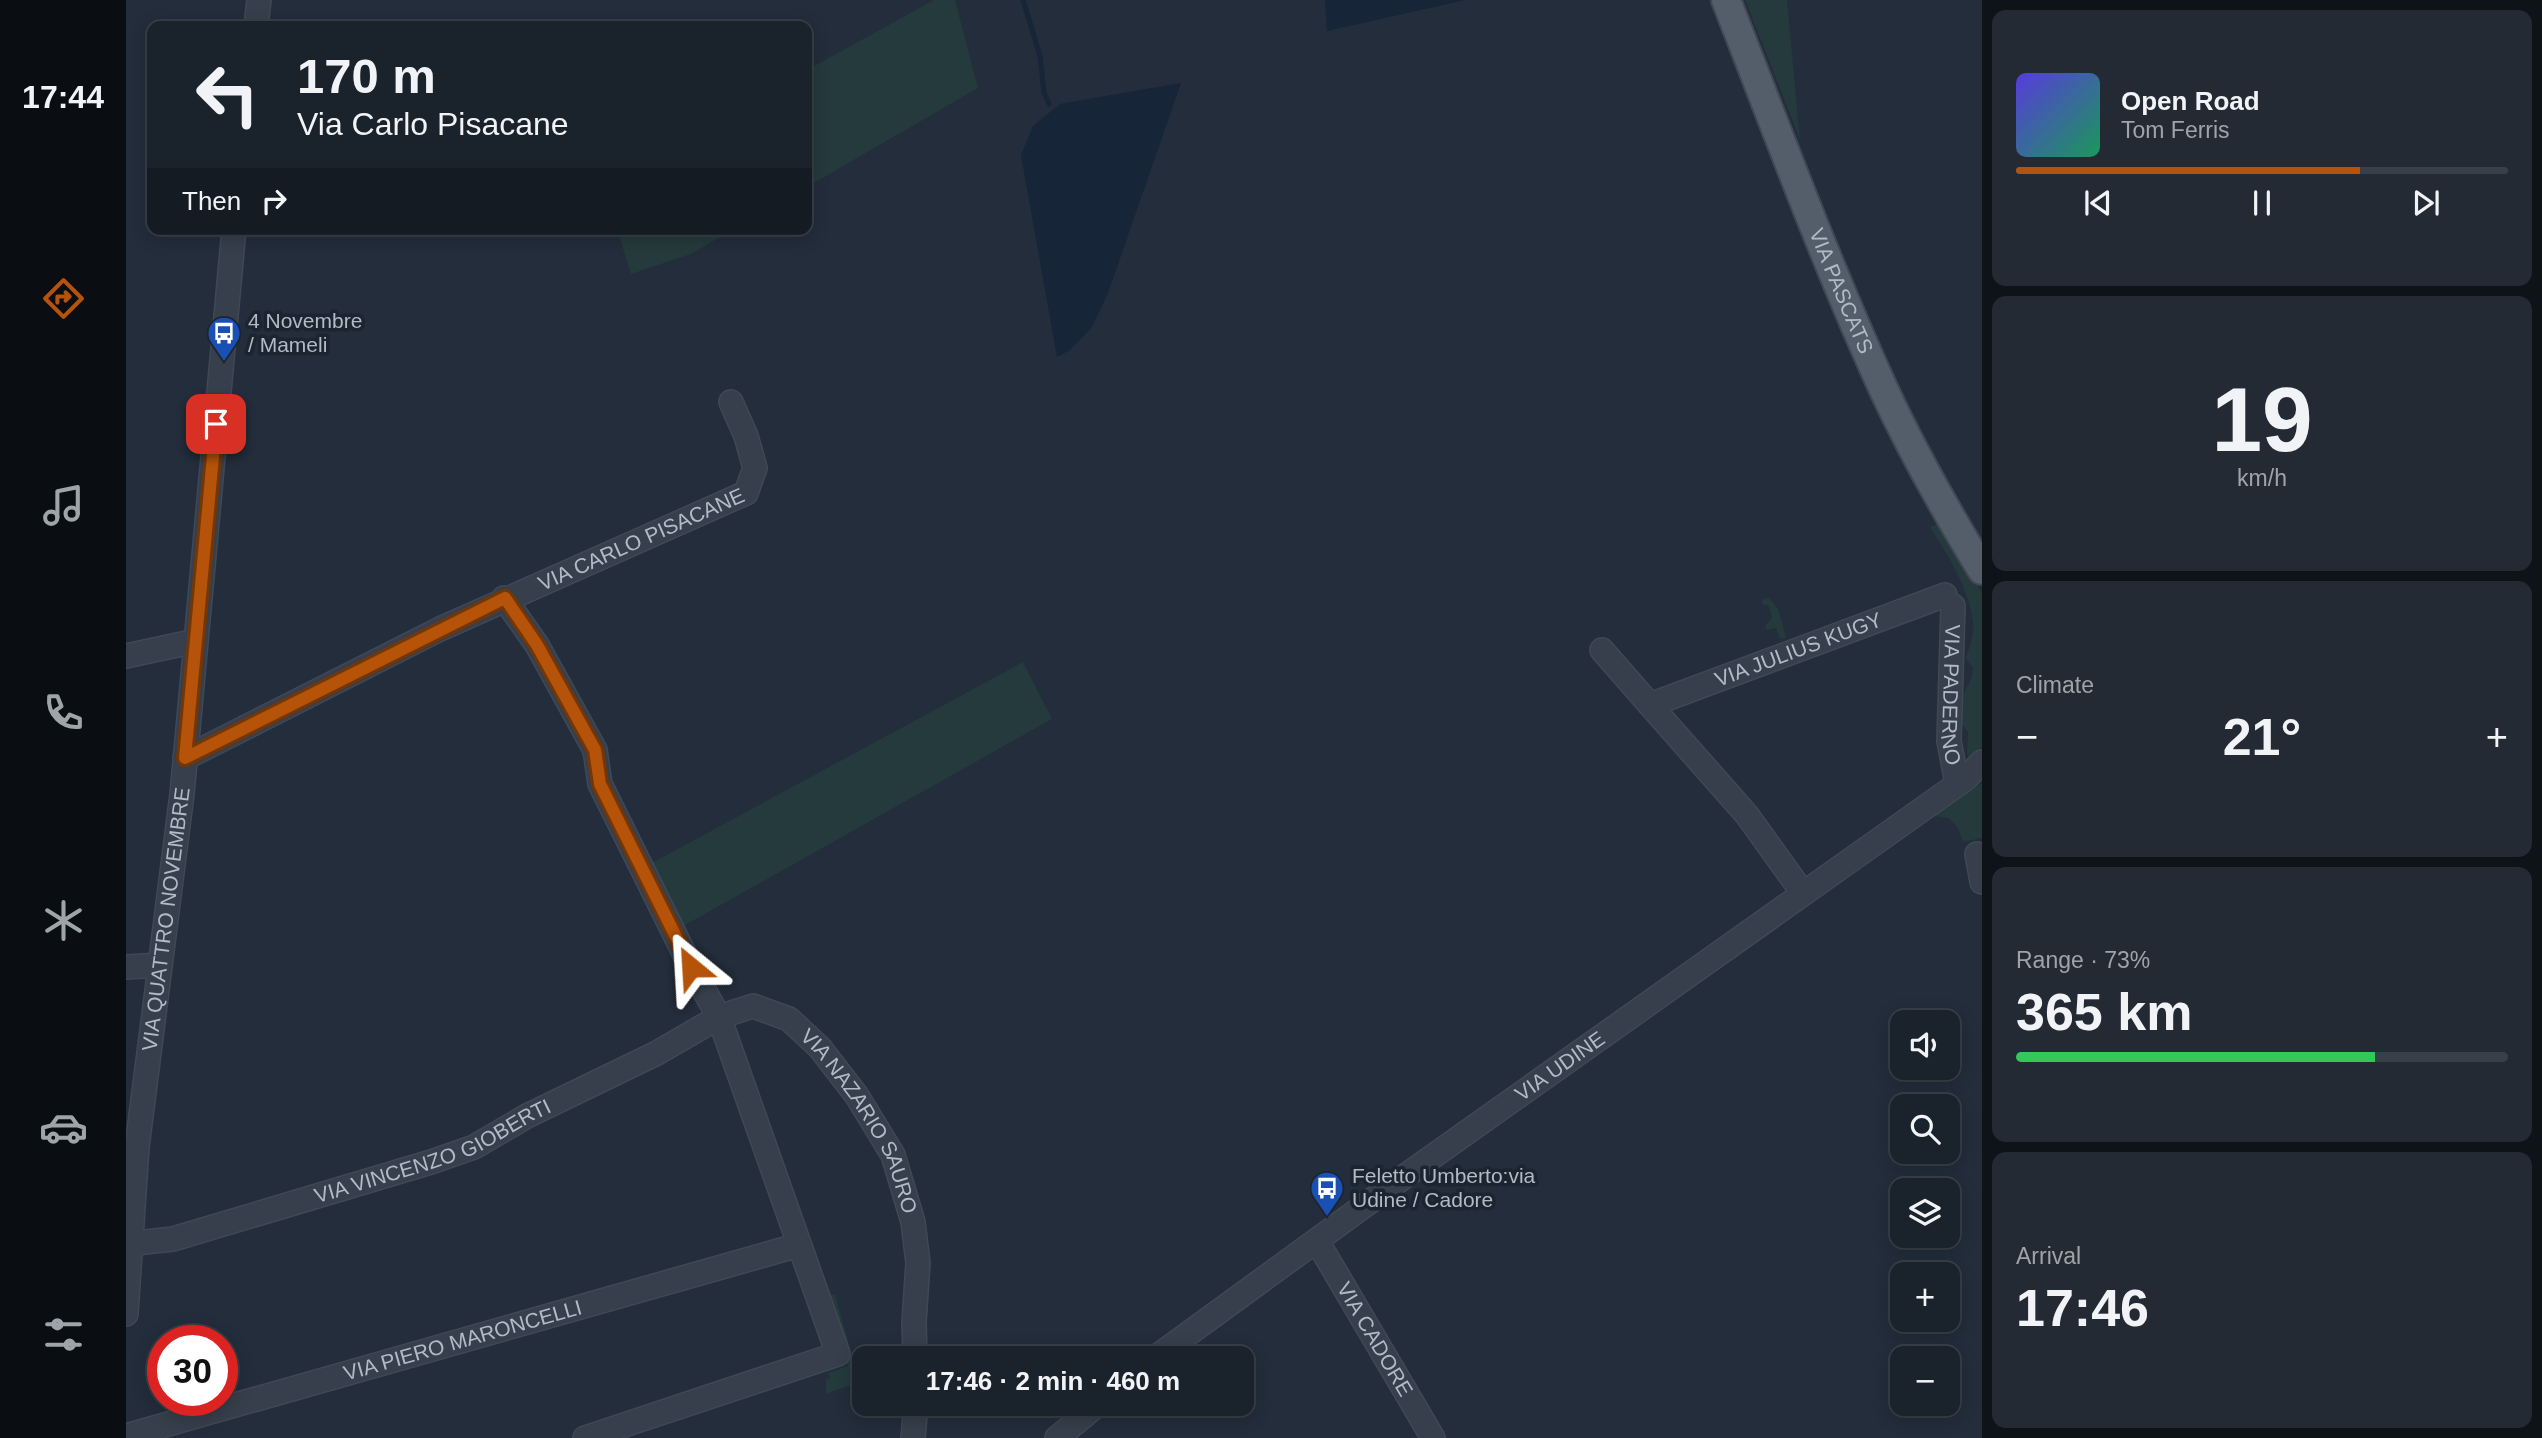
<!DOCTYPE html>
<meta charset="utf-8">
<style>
:root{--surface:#1a222c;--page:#232a34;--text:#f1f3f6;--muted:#9fa4a9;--line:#383f48;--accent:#b45309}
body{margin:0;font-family:Helvetica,sans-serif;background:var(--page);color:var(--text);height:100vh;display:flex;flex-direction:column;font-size:26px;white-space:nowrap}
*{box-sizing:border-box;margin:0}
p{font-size:23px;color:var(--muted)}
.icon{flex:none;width:38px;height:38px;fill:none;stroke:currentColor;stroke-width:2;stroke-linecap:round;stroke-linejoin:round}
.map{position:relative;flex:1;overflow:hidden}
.drawer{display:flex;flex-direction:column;gap:10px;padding:10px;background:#0e1318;width:560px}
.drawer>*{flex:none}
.hud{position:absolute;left:21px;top:21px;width:665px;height:214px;border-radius:14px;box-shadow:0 4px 18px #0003,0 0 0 2px var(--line);background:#1a222c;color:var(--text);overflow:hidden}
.tools{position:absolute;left:1764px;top:1010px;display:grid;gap:14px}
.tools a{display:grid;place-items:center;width:70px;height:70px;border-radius:14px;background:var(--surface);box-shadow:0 4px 18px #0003,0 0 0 2px var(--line);font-size:35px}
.speed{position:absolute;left:21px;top:1325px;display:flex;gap:14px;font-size:35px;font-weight:700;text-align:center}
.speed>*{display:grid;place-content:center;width:91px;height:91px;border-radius:50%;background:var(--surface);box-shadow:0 4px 18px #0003,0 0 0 2px var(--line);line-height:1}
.speed .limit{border:10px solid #d22;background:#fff;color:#111}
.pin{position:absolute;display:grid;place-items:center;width:60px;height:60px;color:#fff;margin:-30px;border-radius:14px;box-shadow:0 4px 10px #0006}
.me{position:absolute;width:77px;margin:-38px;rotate:333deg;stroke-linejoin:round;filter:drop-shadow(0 0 5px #0008)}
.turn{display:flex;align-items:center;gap:24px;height:147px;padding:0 35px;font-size:32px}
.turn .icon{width:91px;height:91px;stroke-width:2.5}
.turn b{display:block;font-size:49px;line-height:60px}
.then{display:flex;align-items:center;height:66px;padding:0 35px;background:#0003;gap:14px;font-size:26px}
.big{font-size:52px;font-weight:800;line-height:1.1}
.drawer .tile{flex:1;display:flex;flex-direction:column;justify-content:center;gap:10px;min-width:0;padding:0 24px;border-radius:14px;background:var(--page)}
.drawer .dial{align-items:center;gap:0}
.dial b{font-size:91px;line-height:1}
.song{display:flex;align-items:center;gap:21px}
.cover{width:84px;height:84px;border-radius:10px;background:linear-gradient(135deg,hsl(250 70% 55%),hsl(150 70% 35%))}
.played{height:7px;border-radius:4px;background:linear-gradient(90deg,var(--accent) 70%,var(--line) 70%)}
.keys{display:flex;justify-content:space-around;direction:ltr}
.heat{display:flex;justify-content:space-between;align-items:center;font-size:38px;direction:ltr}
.charge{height:10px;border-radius:5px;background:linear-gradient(90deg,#34c759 73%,var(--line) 0)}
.trip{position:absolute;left:726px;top:1346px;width:402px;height:70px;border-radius:14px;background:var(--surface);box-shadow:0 4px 18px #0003,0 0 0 2px var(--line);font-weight:800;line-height:70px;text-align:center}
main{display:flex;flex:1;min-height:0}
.tabs{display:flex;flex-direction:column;width:126px;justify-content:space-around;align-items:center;background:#0a0e12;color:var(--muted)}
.tabs .icon{width:49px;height:49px}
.tabs .active{color:var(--accent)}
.tabs b{font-size:32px;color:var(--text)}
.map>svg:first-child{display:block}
.green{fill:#243a3c}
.water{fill:#162538}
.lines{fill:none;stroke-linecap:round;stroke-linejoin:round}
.stream{stroke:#162538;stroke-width:5}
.minor-casing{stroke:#3f4854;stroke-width:26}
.major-casing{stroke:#3f4854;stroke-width:32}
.minor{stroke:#363f4b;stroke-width:23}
.major{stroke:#545e6b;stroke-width:28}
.route-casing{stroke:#753606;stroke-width:18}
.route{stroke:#b45309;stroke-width:12}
.labels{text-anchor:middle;stroke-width:7;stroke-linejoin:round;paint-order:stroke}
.street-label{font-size:21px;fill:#b2bac7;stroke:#1c2430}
.poi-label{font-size:21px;fill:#b2bac7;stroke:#1c2430;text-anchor:start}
</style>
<main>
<nav class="tabs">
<b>17:44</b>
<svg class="icon active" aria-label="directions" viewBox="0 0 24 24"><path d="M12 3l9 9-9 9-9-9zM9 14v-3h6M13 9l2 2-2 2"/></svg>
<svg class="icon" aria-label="music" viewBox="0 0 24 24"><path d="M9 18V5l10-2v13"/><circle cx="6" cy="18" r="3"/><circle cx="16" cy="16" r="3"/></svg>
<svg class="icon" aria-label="phone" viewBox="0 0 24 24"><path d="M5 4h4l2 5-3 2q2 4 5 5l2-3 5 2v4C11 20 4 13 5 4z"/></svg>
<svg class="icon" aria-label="climate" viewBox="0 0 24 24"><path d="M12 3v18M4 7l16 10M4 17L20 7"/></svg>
<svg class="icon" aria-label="car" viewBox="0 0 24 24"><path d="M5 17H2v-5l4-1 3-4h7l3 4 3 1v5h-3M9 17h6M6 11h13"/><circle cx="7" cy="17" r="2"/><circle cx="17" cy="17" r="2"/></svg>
<svg class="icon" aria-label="filters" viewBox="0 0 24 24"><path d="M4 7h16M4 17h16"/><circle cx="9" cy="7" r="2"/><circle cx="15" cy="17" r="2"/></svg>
</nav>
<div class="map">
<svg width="1856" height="1438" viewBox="0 0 1856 1438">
<rect width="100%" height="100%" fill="#232d3b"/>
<g class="green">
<polygon points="808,0 829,0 852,88 681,187 681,70"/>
<polygon points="1619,0 1661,0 1674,140"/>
<polygon points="491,229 608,229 565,254 505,274"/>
<path d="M1814 523 1856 593V747L1845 757 1841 755 1842 732 1835 723 1834 701 1846 677 1847 668 1840 659C1843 647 1849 634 1847 621 1842 587 1822 555 1804 527Z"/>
<polygon points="1643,598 1652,609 1660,637 1657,639 1654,638 1650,628 1641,630 1639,626 1646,618 1643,606 1635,604 1637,599"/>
<polygon points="897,662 926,719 545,933 511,871"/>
<polygon points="1856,783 1856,838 1837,842 1832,828 1823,818 1808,816 1799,819 1828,799"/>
<polygon points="709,1294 733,1382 700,1394 700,1380 704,1378 702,1373 722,1366 709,1327 702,1295"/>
</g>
<g class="water">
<polygon points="1199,0 1339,0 1201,31"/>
<polygon points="1055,83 982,293 966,327 944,350 931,357 895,155 907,126 934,104"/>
</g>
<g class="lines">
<polyline class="stream" points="897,0 914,56 918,92 923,104"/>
<defs>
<g id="minor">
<polyline points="130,26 133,0"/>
<polyline points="378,598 411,645 469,750 474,784 565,967 593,1017 712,1354 459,1438"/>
<path id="s1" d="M1827 606 1823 741 1831 783"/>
<polyline points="1476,650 1524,705"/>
<polyline points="0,656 70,641"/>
<path id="s2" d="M59 758 314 629 620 493 629 468 620 436 605 402"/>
<polyline points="1851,854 1856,882"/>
<path id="s3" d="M1677 893 1621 815 1524 705 1819 595"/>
<polyline points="0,967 33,965"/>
<path id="s4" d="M1191 1241 1307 1438"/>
<path id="s5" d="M0 1244 47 1239 305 1162 348 1147 401 1116 531 1053 593 1017 627 1006 663 1019 694 1048 731 1096 767 1155 787 1222 792 1263 788 1322 789 1358"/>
<path id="s6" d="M0 1314 11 1147 56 794 108 229"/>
<path id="s7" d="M1029 1358 1268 1184 1839 779 1856 762"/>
<path id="s8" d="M0 1436 673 1245"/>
<polyline points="787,1438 790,1404"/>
<polyline points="931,1438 972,1404"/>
</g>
<g id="major">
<path id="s9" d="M1600 0C1651 130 1699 261 1757 388 1786 451 1820 511 1856 570"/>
</g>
</defs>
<use href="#minor" class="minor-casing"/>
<use href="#major" class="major-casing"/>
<use href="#minor" class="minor"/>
<use href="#major" class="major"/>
</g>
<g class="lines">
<defs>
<polyline id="route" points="90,424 59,758 379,598 411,645 469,750 474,784 565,967"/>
</defs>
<use href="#route" class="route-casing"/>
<use href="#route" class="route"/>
</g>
<defs>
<symbol id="bus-pin" viewBox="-11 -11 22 30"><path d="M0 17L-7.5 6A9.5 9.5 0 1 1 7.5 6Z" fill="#1a4fb4" stroke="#1c2430"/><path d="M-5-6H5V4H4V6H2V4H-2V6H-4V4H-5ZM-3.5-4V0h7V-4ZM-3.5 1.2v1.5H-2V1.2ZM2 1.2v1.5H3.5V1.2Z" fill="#fff"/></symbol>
</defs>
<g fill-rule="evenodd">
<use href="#bus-pin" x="79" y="314" width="38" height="52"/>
<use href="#bus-pin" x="1182" y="1169" width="38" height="52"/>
</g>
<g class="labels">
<g class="street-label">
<text dy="7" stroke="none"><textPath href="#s9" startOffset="313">VIA PASCATS</textPath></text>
<text dy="7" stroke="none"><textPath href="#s2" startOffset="506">VIA CARLO PISACANE</textPath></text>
<text dy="7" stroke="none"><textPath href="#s3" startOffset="401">VIA JULIUS KUGY</textPath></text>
<text dy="7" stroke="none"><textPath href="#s1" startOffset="89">VIA PADERNO</textPath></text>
<text dy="7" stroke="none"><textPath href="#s6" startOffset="397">VIA QUATTRO NOVEMBRE</textPath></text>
<text dy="7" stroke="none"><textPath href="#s7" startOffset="499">VIA UDINE</textPath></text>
<text dy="7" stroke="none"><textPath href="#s5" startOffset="840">VIA NAZARIO SAURO</textPath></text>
<text dy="7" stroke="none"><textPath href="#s5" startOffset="322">VIA VINCENZO GIOBERTI</textPath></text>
<text dy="7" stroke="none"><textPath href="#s4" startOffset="114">VIA CADORE</textPath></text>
<text dy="7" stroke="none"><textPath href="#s8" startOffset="350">VIA PIERO MARONCELLI</textPath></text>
</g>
<g class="poi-label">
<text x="122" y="328">4 Novembre<tspan x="122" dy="24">/ Mameli</tspan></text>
<text x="1226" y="1183">Feletto Umberto:via<tspan x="1226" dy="24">Udine / Cadore</tspan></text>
</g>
</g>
</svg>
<div class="tools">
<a><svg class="icon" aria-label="sound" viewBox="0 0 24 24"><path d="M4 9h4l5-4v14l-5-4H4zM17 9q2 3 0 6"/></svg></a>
<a><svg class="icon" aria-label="search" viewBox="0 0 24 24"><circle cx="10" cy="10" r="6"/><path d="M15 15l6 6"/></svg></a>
<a><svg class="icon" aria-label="layers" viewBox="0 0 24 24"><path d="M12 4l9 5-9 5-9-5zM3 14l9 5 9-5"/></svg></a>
<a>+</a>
<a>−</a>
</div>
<div class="speed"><div class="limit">30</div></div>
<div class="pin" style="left:90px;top:424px;background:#d93025"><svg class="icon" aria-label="arrive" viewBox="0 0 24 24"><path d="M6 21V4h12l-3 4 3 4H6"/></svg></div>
<svg class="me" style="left:565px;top:967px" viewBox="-20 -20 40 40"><path d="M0-17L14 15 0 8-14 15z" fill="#b45309" stroke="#fff" stroke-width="4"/></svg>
<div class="trip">17:46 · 2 min · 460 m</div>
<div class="hud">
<div class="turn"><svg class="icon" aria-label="left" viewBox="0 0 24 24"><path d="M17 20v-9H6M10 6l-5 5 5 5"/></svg><div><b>170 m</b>Via Carlo Pisacane</div></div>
<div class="then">Then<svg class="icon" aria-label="right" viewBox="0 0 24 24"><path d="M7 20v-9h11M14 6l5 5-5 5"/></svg></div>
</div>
</div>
<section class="drawer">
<div class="tile">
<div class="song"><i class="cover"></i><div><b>Open Road</b><p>Tom Ferris</p></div></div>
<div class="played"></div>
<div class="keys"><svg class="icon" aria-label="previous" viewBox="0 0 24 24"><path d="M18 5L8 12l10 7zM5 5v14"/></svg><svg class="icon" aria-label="pause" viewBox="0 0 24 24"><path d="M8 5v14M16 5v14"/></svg><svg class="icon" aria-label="next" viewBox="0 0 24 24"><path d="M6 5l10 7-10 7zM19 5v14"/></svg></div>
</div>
<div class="tile dial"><b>19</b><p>km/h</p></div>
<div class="tile"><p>Climate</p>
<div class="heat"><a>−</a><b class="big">21°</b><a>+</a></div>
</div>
<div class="tile"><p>Range · 73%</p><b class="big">365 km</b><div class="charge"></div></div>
<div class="tile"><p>Arrival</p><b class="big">17:46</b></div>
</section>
</main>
